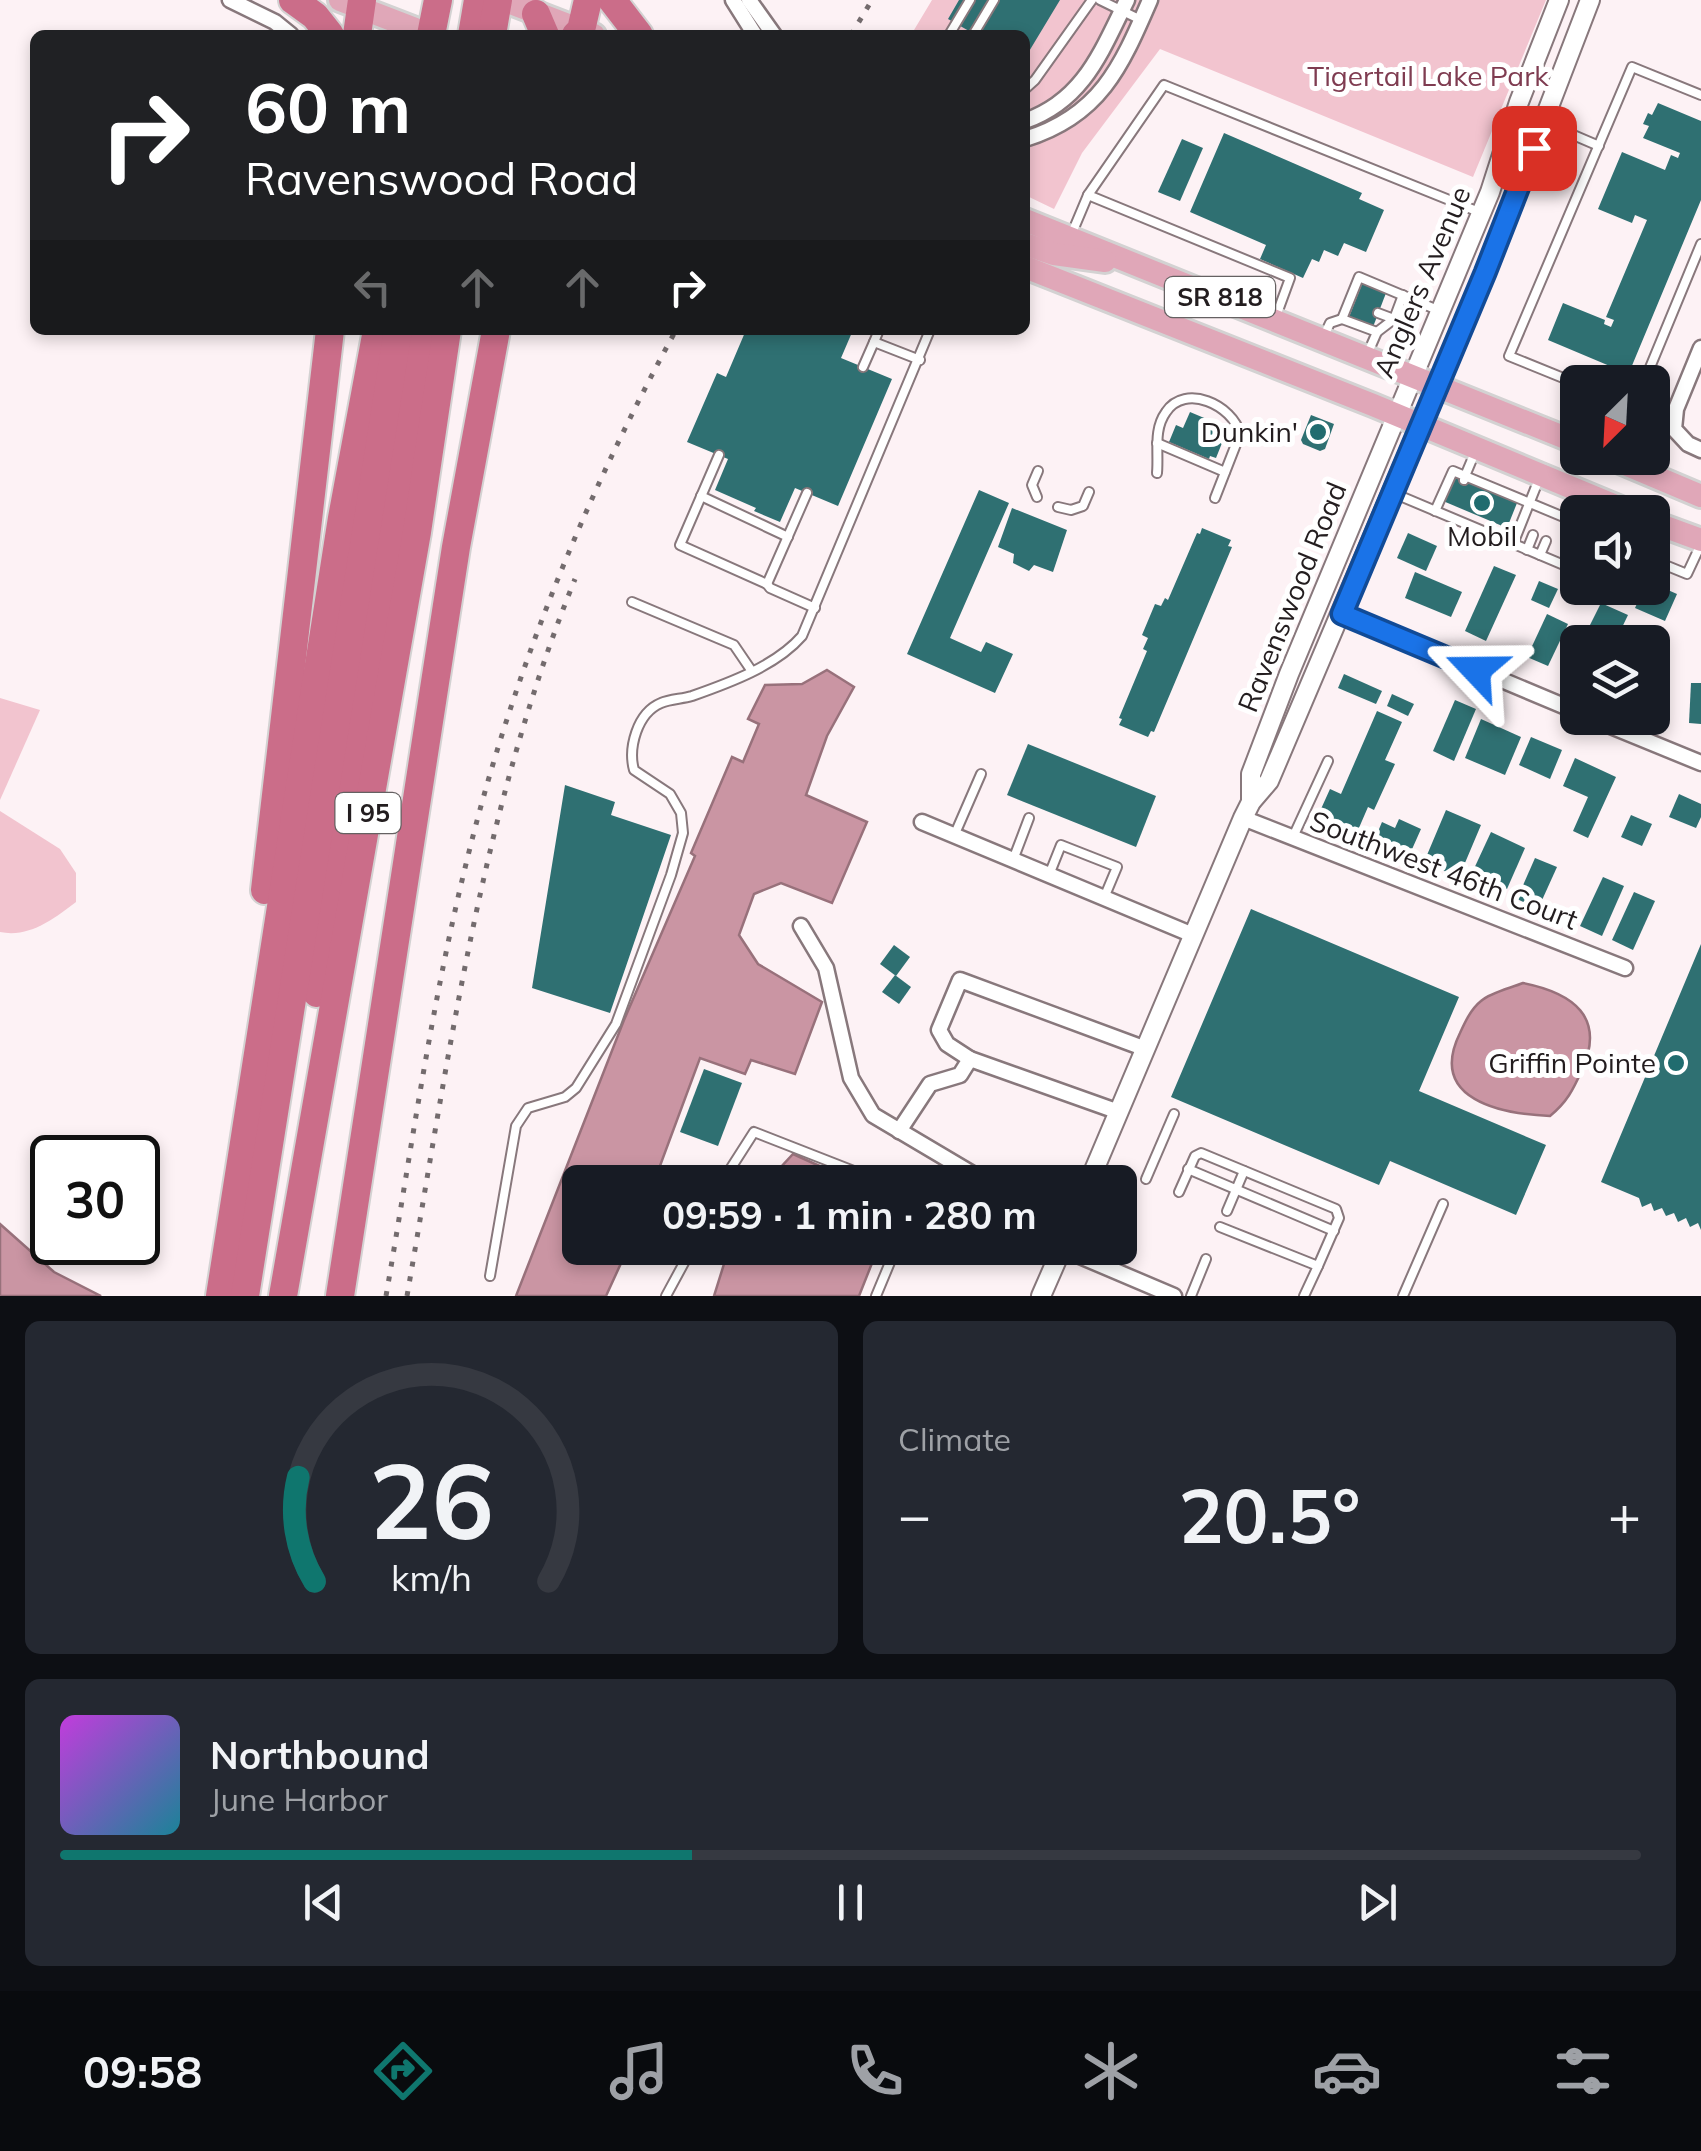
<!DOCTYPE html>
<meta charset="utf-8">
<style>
:root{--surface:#171b24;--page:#242831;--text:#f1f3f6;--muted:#9ea1a6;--line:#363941;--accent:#0f766e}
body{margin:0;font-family:Mulish,sans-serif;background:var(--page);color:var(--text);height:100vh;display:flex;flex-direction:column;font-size:38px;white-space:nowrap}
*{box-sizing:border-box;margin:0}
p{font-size:32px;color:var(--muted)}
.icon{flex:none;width:55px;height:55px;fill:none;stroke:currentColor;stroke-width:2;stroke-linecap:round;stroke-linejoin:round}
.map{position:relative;height:1296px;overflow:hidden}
.panel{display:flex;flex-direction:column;gap:25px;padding:25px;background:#0d0f14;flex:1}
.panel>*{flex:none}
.banner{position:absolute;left:30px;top:30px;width:1000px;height:305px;border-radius:15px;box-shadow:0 5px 15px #0003;background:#202124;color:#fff;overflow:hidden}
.needle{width:65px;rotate:204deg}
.fabs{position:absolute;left:1560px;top:365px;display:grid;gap:20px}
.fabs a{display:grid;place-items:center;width:110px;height:110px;border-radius:15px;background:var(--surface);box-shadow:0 5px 15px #0003;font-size:50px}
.speed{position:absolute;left:30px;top:1135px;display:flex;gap:20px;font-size:50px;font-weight:700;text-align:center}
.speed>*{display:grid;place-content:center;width:130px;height:130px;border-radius:50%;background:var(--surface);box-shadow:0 5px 15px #0003;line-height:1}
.speed .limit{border:5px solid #111;border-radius:15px;background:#fff;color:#111}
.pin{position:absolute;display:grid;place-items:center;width:85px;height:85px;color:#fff;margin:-42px;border-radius:20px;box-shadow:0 5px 15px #0006}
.me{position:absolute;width:110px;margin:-55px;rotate:293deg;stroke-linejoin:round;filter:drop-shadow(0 0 8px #0008)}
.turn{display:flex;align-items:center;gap:35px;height:210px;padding:0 50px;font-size:45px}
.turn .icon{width:130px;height:130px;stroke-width:2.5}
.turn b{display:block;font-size:70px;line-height:85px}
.lanes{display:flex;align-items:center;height:95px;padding:0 50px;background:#0003;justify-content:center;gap:50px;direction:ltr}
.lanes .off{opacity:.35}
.big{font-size:75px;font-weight:700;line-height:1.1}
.panel .widget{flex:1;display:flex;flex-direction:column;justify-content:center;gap:15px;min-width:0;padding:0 35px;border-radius:15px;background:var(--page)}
.panel .dial{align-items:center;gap:0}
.dial svg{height:260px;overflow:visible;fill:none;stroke:var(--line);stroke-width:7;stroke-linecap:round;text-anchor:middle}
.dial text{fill:var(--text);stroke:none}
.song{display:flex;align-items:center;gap:30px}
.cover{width:120px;height:120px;border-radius:15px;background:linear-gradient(135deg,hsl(290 70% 55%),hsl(190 70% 35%))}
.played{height:10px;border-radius:5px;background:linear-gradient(90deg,var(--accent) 40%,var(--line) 40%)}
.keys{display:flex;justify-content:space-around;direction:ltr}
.heat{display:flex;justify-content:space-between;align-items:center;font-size:55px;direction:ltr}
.panel .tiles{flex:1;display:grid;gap:25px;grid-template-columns:1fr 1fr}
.widget:last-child{grid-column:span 2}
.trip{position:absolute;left:562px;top:1165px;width:575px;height:100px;border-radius:15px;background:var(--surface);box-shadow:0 5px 15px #0003;font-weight:700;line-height:100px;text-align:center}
.tabs{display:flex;height:160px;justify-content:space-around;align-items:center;background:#090b0e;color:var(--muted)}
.tabs .icon{width:70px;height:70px}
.tabs .on{color:var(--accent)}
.tabs b{font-size:45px;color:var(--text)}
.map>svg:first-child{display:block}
.green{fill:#f2c4cf}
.water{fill:#ca95a3;stroke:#98717b;stroke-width:2.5}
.building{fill:#2f7072}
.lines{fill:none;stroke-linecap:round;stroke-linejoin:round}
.service-casing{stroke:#88787c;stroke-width:12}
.minor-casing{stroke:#88787c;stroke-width:19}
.tertiary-casing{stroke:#88787c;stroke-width:22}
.primary-casing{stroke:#d3d2d2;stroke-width:28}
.motorway-casing{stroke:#d3d2d2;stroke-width:32}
.service{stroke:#fff;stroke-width:8}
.minor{stroke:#fff;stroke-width:14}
.tertiary{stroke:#fff;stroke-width:18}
.primary{stroke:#e0a7b8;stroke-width:22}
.motorway{stroke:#cb6d89;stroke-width:28}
.rail{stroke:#736b6d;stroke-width:5;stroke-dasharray:5 10;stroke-linecap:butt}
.route-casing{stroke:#114b97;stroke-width:25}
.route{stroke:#1a73e8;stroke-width:18}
.poi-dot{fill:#206c6f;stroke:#fff;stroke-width:4}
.labels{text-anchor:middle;stroke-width:10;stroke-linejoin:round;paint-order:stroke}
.shield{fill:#fff;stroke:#656162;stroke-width:2.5}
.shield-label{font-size:25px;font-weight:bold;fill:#231d1f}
.park-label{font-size:28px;fill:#7f3c51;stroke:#fff}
.street-label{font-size:28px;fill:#231d1f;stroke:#fff}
.poi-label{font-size:28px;fill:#231d1f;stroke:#fff;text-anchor:end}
</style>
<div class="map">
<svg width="1701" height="1296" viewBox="0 0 1701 1296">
<rect width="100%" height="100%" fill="#fdf2f5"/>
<g class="green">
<polygon points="932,0 1546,0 1473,177 1160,49 1082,153 1054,209 1025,195 1025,35 911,35"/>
<polygon points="0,698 40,710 0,800"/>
<path d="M0 811 60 849 76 873V902C54 919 29 938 0 932Z"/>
</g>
<g class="water">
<polygon points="827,670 854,687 827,736 806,795 867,822 832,903 781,883 754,894 739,935 758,964 822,1002 795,1074 751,1060 745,1074 700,1058 654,1182 580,1182 580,1248 628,1248 606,1296 516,1296 624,1020 695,856 691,853 732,757 743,762 759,724 748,719 765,685 802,684"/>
<path d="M1523 983C1573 993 1606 1017 1582 1070 1573 1090 1567 1102 1550 1116 1502 1114 1427 1100 1460 1033 1465 1022 1471 1009 1481 1001 1491 992 1511 988 1523 983Z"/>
<polygon points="793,1154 855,1182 767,1182"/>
<polygon points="0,1224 54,1272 101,1296 0,1296"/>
<polygon points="729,1248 878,1248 859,1296 714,1296"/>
</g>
<g class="building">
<polygon points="959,0 1060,0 1025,58 1025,35 976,35 948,19"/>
<polygon points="1658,103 1701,121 1701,200 1631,368 1626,367 1624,372 1548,340 1563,303 1605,320 1604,324 1611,327 1614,320 1606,317 1647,220 1635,215 1632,223 1598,209 1622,152 1665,170 1671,155 1678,158 1680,153 1643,138 1649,126 1643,124 1648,113 1652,115"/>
<polygon points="1224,133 1362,193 1359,199 1384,210 1366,252 1344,243 1338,256 1324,250 1319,262 1312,259 1303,278 1260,259 1266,245 1190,212"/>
<polygon points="1182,139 1203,148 1180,201 1158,192"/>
<polygon points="1362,284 1386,293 1373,327 1349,317"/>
<polygon points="746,330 853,330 841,358 892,379 838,506 795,488 780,522 754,511 756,508 715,490 728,459 687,442 717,373 726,377"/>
<polygon points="1190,412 1228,428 1216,458 1210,456 1209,459 1169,442 1176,425 1183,428"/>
<polygon points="1311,415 1334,424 1325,449 1320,451 1303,444 1301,440"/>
<polygon points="1453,476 1517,503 1507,528 1443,501"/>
<polygon points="979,490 1009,503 950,638 981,652 986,642 1013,654 995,693 907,654"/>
<polygon points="1012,508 1067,530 1053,572 1034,565 1029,571 1013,563 1014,554 998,547"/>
<polygon points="1202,528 1231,540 1228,546 1232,547 1154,732 1151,731 1148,737 1119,725 1122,719 1119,718 1147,651 1143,649 1148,638 1142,635 1155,604 1161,606 1165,598 1168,600 1197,533 1200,534"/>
<polygon points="1408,533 1437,546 1426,571 1397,558"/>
<polygon points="1494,566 1516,575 1486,641 1465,631"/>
<polygon points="1415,572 1462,592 1451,617 1405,598"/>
<polygon points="1539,581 1558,589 1549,608 1531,600"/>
<polygon points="1652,583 1677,594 1665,621 1635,608 1644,588 1652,588"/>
<polygon points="1601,603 1628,615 1615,642 1605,642 1609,634 1590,625"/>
<polygon points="1547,614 1568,624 1548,666 1527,657"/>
<polygon points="1652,644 1666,650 1652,681"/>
<polygon points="1344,674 1382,691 1376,704 1338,688"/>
<polygon points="1691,683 1701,683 1701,724 1689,723"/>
<polygon points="1392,694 1414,704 1408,716 1387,706"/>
<polygon points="1455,700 1476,709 1454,761 1433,751"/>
<polygon points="1377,711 1402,722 1385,760 1395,764 1374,810 1368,807 1355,837 1316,820 1330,789 1341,794"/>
<polygon points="1481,719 1521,737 1505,775 1465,758"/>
<polygon points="1531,737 1562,750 1550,779 1519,765"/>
<polygon points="1028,744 1156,796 1136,847 1007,795"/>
<polygon points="1575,758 1616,777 1588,838 1573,831 1588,797 1563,786"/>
<polygon points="565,785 615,802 611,815 671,835 610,1013 532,988"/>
<polygon points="1679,794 1701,804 1701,817 1696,828 1669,817"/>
<polygon points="1446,810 1481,825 1462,870 1454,867 1451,874 1433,866 1436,859 1427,855"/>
<polygon points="1631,815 1652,824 1642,846 1621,837"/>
<polygon points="1399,819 1421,829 1409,856 1374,841 1382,822 1395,828"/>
<polygon points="1491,832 1525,848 1507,889 1472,873"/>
<polygon points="1535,858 1557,867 1538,909 1517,899"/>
<polygon points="1603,877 1624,886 1602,936 1580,926"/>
<polygon points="1634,892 1655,901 1633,950 1612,940"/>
<polygon points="1251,909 1459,997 1419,1091 1546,1145 1516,1215 1390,1161 1379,1185 1171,1097"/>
<polygon points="1701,944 1701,1230 1698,1223 1690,1227 1686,1218 1678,1222 1674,1213 1666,1216 1662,1208 1654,1211 1651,1203 1642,1207 1639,1198 1601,1182"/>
<polygon points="894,945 910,957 896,976 880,964"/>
<polygon points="895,975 911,987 899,1004 882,992"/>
<polygon points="704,1069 742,1083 718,1146 680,1132"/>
</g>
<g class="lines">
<defs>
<g id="service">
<polyline points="1100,0 1141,20"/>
<polyline points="949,35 970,0"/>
<polyline points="973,35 994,0"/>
<polyline points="1025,89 1035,80 1092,0"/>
<polyline points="1543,122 1599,146"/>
<polyline points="1088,195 1290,278 1275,319"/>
<polyline points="1072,233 1088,195 1164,85 1479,212"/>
<polyline points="1378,313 1394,319"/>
<polyline points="879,330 874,342 920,360"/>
<polyline points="1377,332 1394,319 1403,295"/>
<polyline points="1323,338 1330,323 1342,319"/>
<polyline points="1367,355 1377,332 1342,319 1359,277 1440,311"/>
<polyline points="863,367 874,342"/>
<polyline points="1644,382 1701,244"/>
<polyline points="1578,384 1509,356 1632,67 1701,95"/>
<polyline points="1566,433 1578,402"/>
<polyline points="1157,443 1225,472"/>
<polyline points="719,455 680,545 767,584 807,493"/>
<path d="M1157 473C1159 452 1153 430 1166 412 1185 383 1233 405 1240 434L1215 498"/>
<polyline points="1464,480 1465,476 1578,523"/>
<polyline points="1393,493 1578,571"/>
<polyline points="701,496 788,537"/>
<polyline points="1037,497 1032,485 1038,471"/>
<polyline points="1058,507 1071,510 1083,506 1089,492"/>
<polyline points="1435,511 1453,471 1465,476 1476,450"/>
<polyline points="1574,533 1578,529"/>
<polyline points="1513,544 1539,479"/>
<polyline points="1568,548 1569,568"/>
<polyline points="1527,550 1533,535"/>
<polyline points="1540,555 1546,541"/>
<polyline points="1665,565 1687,574 1701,544"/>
<polyline points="1569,568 1576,552"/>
<polyline points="767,584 770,588 815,608"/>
<polyline points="632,602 734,645 751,670"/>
<polyline points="954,836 981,774"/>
<polyline points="1293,837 1328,761"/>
<polyline points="1013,860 1029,818"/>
<polyline points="1049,875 1061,845 1117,867 1104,898"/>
<polyline points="1188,1169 1334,1231"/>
<polyline points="1146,1179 1174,1114"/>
<polyline points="722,1182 754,1132 882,1182"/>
<polyline points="1179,1192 1195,1156 1201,1153 1336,1209 1339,1218 1318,1266"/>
<polyline points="1227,1211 1244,1171"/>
<polyline points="1220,1227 1318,1266 1304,1296"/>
<path d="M490 1276 516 1126 528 1108 565 1097 576 1088 616 1024 671 875 683 833 681 813 670 794 634 770C628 748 637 713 661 703 670 699 682 699 692 696 729 683 776 666 802 636L930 330"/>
<polyline points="666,1296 692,1248"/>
<polyline points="876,1296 896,1248"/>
<polyline points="1191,1296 1206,1259"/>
<polyline points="1403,1296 1443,1204"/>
</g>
<g id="minor">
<polyline points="230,0 275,22 291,35"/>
<polyline points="733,0 755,35"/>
<polyline points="749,0 774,35"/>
<path d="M1025 121C1084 100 1101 52 1127 0"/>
<path d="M1025 139C1100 116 1121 67 1150 0"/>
<polyline points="1701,348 1676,409 1674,429 1688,444 1701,450"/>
<polyline points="1342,613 1578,712"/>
<polyline points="1591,718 1701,763"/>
<polyline points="1243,818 1625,968"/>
<polyline points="922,822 1193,935"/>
<polyline points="801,926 826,968 851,1078 873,1115 986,1182"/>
<polyline points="970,1059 1119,1112"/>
<polyline points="899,1131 930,1084 960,1075 970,1059 947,1044 939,1030 960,980 1146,1049"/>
<polyline points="1061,1248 1174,1296"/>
</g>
<g id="tertiary">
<polyline points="1251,802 1251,774 1289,674 1490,192 1519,102 1559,0"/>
<polyline points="1089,1182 1243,818 1251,802 1269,781 1485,273 1590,0"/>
<polyline points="1041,1296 1062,1248"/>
</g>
<g id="primary">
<polyline points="340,0 431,35"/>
<polyline points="503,0 594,35"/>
<polyline points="1025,220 1578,443"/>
<polyline points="1025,244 1054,254 1105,261"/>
<polyline points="1025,267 1373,405 1630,512"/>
<polyline points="1611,458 1701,496"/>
<polyline points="1652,522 1701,540"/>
</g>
<g id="motorway">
<polyline points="293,0 315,16 330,35"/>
<polyline points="612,0 639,35"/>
<polyline points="536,14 545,35"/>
<polyline points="357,35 362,0"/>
<polyline points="431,35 438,0"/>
<polyline points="472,35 478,0"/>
<polyline points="492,35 498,0"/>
<polyline points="576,35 581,30 588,0"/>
<polyline points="265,890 330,330"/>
<polyline points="317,993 424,330"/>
<polyline points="220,1296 342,518 377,330"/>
<polyline points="245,1296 398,330"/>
<polyline points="283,1296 417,532 447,330"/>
<polyline points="340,1296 456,547 496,330"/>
</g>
</defs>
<use href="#service" class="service-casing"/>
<use href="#minor" class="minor-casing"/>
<use href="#tertiary" class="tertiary-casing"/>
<use href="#primary" class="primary-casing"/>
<use href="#motorway" class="motorway-casing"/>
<use href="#service" class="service"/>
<use href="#minor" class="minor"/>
<use href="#tertiary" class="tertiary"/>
<use href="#primary" class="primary"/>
<use href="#motorway" class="motorway"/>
<g class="rail">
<polyline points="851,35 872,0"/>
<path d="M386 1296C411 1152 431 1006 466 864 511 678 584 498 676 330"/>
<path d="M407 1296C449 1055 482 808 575 579"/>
</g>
</g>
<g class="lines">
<defs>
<polyline id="route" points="1476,670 1342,614 1485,273 1534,148"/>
</defs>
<use href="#route" class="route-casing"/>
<use href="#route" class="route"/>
</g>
<g class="poi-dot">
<circle cx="1318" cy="432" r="10"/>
<circle cx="1482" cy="503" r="10"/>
<circle cx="1676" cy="1063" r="10"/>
</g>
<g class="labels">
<g class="shield">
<rect x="1165" y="277" width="110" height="40" rx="8"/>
<rect x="335.5" y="793" width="65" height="40" rx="8"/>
</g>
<g class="shield-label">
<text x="1220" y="306">SR 818</text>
<text x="368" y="822">I 95</text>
</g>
<g class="park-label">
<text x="1428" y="86">Tigertail Lake Park</text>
</g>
<g class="street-label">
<text transform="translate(1422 282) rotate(-67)" y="10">Anglers Avenue</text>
<text transform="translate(1292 597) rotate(-68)" y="10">Ravenswood Road</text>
<text transform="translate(1444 870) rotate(21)" y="10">Southwest 46th Court</text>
</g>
<g class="poi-label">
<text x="1298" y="442">Dunkin'</text>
<text x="1482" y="546" text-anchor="middle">Mobil</text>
<text x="1656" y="1073">Griffin Pointe</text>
</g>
</g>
</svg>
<div class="fabs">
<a><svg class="needle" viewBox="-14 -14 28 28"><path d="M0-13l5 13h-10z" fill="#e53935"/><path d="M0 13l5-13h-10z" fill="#9ea1a6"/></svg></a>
<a><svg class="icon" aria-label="sound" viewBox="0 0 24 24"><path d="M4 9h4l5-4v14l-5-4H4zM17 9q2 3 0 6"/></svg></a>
<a><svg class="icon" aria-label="layers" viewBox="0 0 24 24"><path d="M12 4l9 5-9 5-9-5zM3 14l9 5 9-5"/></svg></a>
</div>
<div class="speed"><div class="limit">30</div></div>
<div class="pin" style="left:1534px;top:148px;background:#d93025"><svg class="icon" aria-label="arrive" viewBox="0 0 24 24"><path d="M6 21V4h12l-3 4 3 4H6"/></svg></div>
<svg class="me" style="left:1476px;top:670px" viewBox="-20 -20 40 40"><path d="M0-17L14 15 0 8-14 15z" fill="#1a73e8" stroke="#fff" stroke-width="4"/></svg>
<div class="trip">09:59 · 1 min · 280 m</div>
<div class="banner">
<div class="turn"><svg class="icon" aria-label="right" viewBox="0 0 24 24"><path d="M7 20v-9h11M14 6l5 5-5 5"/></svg><div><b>60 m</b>Ravenswood Road</div></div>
<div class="lanes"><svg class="icon off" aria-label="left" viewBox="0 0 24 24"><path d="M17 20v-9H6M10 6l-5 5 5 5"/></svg><svg class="icon off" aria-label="ahead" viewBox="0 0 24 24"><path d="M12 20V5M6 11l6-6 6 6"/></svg><svg class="icon off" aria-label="ahead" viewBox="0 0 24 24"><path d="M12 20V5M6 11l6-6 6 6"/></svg><svg class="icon" aria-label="right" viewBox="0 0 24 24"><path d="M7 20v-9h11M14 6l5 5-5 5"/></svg></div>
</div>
</div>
<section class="panel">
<div class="tiles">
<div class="widget dial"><svg viewBox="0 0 100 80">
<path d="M14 69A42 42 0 1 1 86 69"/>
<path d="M14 69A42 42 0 0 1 9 37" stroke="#0f766e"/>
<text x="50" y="56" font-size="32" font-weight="700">26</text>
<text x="50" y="72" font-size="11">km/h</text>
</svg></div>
<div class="widget"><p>Climate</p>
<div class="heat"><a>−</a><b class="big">20.5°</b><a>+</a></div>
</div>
<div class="widget">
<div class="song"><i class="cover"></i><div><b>Northbound</b><p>June Harbor</p></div></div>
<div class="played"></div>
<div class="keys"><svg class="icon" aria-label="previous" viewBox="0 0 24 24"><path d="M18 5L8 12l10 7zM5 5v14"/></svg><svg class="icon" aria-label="pause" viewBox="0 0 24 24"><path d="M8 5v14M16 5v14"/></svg><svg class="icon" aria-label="next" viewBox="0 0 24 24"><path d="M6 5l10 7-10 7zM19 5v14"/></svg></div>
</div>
</div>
</section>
<nav class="tabs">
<b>09:58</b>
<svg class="icon on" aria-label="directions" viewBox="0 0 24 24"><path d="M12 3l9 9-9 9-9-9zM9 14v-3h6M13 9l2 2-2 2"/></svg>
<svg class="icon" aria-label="music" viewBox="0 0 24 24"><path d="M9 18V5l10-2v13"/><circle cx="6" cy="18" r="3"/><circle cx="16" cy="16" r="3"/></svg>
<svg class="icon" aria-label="phone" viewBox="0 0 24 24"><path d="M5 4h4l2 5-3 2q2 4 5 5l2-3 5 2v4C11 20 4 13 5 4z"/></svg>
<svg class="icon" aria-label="climate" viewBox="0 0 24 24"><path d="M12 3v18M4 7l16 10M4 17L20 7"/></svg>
<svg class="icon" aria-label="car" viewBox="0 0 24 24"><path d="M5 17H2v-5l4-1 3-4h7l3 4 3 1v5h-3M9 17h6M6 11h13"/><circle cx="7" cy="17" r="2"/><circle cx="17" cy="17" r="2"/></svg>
<svg class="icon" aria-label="filters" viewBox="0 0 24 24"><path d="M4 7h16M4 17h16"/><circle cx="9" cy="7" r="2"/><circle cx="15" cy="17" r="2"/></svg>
</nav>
